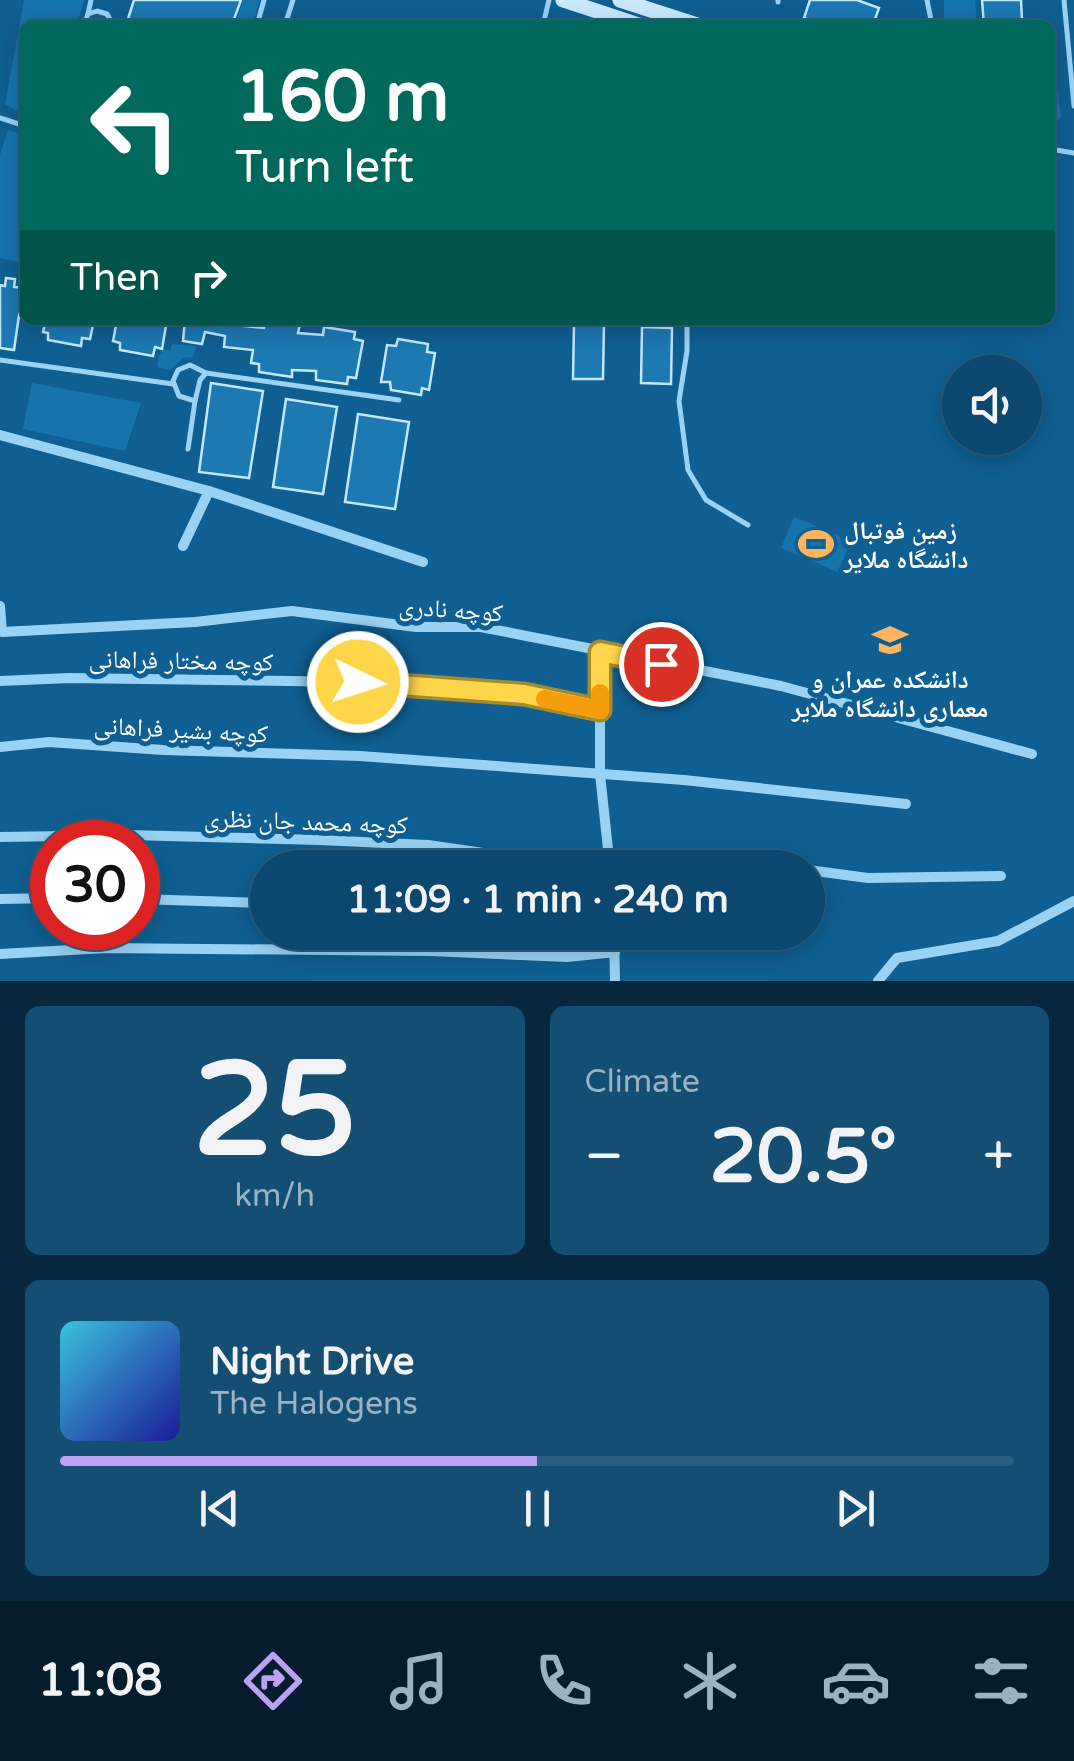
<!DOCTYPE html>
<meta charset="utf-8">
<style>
:root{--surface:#0b476e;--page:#144e73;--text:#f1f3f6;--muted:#9ab2c2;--line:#2b5f81;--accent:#bca0f2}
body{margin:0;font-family:"Varela Round","Noto Naskh Arabic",sans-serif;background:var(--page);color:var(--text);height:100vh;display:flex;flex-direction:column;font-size:38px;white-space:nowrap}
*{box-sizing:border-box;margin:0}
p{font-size:32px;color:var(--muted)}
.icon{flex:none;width:55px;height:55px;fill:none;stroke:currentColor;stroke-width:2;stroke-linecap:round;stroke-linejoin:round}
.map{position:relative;height:981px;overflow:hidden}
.sheet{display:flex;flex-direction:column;gap:25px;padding:25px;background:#06273c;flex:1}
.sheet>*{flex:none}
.banner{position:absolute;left:20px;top:20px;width:1035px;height:305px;border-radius:15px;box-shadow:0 5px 25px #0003,0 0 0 2px var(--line);background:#00695c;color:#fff;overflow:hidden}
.fabs{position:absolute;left:942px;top:355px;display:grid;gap:20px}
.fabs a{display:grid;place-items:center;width:100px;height:100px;border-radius:50%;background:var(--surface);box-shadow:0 5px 25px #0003,0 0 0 2px var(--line);font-size:50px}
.speed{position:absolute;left:30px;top:820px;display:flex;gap:20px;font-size:50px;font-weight:700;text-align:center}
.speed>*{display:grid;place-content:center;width:130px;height:130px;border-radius:50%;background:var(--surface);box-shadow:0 5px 25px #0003,0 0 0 2px var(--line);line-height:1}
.speed .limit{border:15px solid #d22;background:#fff;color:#111}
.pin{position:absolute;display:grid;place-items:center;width:85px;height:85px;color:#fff;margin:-42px;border:5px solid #fff;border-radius:50%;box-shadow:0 2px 10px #0007}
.me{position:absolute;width:110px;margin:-55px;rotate:94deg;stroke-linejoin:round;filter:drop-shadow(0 0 8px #0008)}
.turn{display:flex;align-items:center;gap:35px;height:210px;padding:0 50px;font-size:45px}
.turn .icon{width:130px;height:130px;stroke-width:2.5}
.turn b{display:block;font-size:70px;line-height:85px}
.then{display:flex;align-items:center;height:95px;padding:0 50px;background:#0003;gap:20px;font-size:38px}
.big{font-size:75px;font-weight:800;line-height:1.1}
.sheet .widget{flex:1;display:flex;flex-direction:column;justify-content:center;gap:15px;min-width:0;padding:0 35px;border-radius:15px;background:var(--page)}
.sheet .dial{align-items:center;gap:0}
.dial b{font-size:130px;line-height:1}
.song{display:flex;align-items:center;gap:30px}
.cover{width:120px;height:120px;border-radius:15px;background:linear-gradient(135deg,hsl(190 70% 55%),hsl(240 70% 35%))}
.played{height:10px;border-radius:5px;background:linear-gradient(90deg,var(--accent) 50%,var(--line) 50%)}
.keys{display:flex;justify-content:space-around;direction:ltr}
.heat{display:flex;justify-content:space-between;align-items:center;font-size:55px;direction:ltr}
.sheet .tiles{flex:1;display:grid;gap:25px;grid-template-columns:1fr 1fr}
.widget:last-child{grid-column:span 2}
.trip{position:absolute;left:250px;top:850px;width:575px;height:100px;border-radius:50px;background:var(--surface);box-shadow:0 5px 25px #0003,0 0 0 2px var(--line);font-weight:800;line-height:100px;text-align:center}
.tab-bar{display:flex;height:160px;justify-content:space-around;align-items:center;background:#041c2c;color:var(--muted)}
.tab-bar .icon{width:70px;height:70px}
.tab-bar .active{color:var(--accent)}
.tab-bar b{font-size:45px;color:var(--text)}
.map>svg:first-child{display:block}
.green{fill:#1674ad}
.building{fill:#1c79b2;stroke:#c2e8fe;stroke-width:2.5}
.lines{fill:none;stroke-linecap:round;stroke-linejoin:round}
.service{stroke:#9ad2f4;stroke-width:5}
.minor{stroke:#9ad2f4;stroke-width:10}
.secondary{stroke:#cae9fd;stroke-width:15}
.route-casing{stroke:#a68a30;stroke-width:25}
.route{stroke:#ffd54a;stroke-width:18}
.slow{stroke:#f59e0b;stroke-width:18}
.labels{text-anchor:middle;stroke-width:10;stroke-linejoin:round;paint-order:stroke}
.poi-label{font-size:25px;font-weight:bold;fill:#fff;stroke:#0f5f92;text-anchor:start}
.street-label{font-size:25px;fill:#fff;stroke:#0f5f92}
</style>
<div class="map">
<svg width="1074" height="981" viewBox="0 0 1074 981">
<rect width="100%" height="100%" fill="#0f5f92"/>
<g class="green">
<polygon points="24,0 84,0 77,25 25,25 25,116 5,104"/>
<polygon points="243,0 260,0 253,25 235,25"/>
<polygon points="944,0 975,0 977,25 944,25"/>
<polygon points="1050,31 1061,117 1050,128"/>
<polygon points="8,130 25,135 25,263 0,258 0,155"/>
<polygon points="172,344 196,346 193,357 183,358 170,370 157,367 159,355 164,349 170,351"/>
<polygon points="32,383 141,403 125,451 23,429"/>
<polygon points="794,517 851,541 838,572 781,548"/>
</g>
<g class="building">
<polygon points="134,0 241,0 232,25 126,25"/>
<polygon points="810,0 857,0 879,8 873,25 822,25 804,18"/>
<polygon points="982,0 1021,0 1022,20 1004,21 1004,25 984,25"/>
<polygon points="6,278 15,279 14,287 23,288 14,350 0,348 0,285 5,286"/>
<polygon points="46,320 94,320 90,339 82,338 81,346 48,340 48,333 43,332"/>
<polygon points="117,320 167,320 162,349 155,347 153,356 120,350 120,343 113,341"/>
<polygon points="185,320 244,320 243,326 264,328 266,320 274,320 300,324 298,333 323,335 324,327 355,332 354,339 363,341 356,378 348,377 347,384 316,380 316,371 292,370 292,377 259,372 259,364 251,363 253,350 224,347 225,336 205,332 202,344 183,341"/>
<polygon points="574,323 604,323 603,379 573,379"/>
<polygon points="642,327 672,328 671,384 641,383"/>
<polygon points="398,339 428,344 427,352 435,353 429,390 422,388 421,395 391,390 390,382 381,382 387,345 396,346"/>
<polygon points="211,383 263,391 249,478 199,472"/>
<polygon points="286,399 337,407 323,494 273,487"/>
<polygon points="358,414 409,422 395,509 345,502"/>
</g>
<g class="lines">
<g class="service">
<polyline points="927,0 932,25"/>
<polyline points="1064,0 1074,106"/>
<polyline points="778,2 778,0"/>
<polyline points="88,14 91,0"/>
<polyline points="84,25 88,14 97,11 107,14 113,25"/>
<polyline points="257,25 264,0"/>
<polyline points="285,25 293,0"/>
<polyline points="543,25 549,0"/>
<polyline points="0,118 25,126"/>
<polyline points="1050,149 1074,153"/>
<polyline points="687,320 687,351 679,401 688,470 706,500 748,525"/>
<polyline points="0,360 173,384"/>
<polygon points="190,365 206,373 200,380 195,401 179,396 173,381 178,370"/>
<polyline points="206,373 399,400"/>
<polyline points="188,449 195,401"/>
</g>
<g class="minor">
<polyline points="0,435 209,491 423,562"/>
<polyline points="183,546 209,491"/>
<polyline points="0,606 2,632 195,622 292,611 416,627 481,627 781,686 1032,754"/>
<polyline points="600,652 600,774 610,868"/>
<polyline points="0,681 69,678 358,682 524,694 599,710"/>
<polyline points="0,747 49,742 163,750 360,756 684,780 906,804"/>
<polyline points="0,837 128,835 319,840 428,845 547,862 610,859 791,868"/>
<polyline points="808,870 868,878 1001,876"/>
<polyline points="0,899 52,898"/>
<polyline points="138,899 268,903"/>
<polyline points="614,932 615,981"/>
<polyline points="0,954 106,948 430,951 567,957 615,952"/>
<polyline points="878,981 897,958 998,941 1074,901"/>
</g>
<g class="secondary">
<polyline points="563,0 639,25"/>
<polyline points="620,0 697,25"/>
</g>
</g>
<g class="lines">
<defs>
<polyline id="route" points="358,682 524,694 600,710 600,652 661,664"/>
</defs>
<use href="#route" class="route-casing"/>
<use href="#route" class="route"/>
<polyline class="slow" points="545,699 600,710 600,693"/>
</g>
<defs>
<symbol id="stadium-bare" viewBox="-9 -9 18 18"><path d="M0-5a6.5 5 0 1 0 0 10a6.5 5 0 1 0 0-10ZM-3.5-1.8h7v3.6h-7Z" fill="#ffb45d" stroke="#0f5f92" stroke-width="2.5" paint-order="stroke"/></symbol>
<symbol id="university-bare" viewBox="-9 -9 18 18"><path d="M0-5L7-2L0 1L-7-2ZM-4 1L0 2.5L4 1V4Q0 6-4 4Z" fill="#ffb45d" stroke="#0f5f92" stroke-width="2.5" paint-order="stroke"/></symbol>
</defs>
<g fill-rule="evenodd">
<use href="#stadium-bare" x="791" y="519" width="50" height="50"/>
<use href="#university-bare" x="865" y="615" width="50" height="50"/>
</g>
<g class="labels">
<g class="poi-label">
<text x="844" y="539">زمین فوتبال<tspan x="844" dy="29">دانشگاه ملایر</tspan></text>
<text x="890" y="688" text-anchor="middle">دانشکده عمران و<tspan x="890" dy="29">معماری دانشگاه ملایر</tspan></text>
</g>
<g class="street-label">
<text transform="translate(451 609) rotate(4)" y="9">کوچه نادری</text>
<text transform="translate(181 660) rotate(1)" y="9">کوچه مختار فراهانی</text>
<text transform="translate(181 729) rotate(3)" y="9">کوچه بشیر فراهانی</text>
<text transform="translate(306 821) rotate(2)" y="9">کوچه محمد جان نظری</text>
</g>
</g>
</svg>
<div class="fabs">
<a><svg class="icon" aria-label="sound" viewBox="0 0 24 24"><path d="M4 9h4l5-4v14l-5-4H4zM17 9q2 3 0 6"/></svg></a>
</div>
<div class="speed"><div class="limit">30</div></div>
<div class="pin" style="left:661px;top:664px;background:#d93025"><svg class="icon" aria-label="arrive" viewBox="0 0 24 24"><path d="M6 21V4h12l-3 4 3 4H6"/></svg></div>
<svg class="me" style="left:358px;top:682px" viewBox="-20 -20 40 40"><circle r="17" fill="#ffd54a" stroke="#fff" stroke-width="3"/><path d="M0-11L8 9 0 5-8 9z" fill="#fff"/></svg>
<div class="trip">11:09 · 1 min · 240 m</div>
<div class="banner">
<div class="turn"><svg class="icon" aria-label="left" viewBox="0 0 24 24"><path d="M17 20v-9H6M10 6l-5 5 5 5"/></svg><div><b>160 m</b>Turn left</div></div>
<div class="then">Then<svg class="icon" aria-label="right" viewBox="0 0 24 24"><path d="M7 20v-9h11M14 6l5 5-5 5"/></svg></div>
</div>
</div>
<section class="sheet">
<div class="tiles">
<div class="widget dial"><b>25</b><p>km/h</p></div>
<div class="widget"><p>Climate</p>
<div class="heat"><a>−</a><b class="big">20.5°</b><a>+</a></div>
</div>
<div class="widget">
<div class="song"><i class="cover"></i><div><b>Night Drive</b><p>The Halogens</p></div></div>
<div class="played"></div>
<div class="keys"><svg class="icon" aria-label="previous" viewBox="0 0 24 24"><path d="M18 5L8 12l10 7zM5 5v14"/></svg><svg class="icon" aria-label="pause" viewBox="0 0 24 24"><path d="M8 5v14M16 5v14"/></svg><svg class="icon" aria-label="next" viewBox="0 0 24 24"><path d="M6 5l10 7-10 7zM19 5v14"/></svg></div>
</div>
</div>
</section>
<nav class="tab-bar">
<b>11:08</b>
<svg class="icon active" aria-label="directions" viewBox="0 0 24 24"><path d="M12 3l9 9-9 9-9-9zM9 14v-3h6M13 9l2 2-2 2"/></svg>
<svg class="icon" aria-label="music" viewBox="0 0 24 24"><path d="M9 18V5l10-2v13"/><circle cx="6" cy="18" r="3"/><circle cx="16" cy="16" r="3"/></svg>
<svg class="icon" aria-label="phone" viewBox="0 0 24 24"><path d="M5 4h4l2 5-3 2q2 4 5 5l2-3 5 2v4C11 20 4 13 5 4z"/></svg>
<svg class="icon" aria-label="climate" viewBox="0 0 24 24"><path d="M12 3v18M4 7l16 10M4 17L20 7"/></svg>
<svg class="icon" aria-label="car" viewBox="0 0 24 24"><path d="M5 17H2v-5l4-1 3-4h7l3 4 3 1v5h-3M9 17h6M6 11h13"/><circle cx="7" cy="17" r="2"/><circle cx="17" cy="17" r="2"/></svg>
<svg class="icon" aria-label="filters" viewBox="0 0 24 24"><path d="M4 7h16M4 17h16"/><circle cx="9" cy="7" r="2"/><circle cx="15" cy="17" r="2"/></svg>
</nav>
